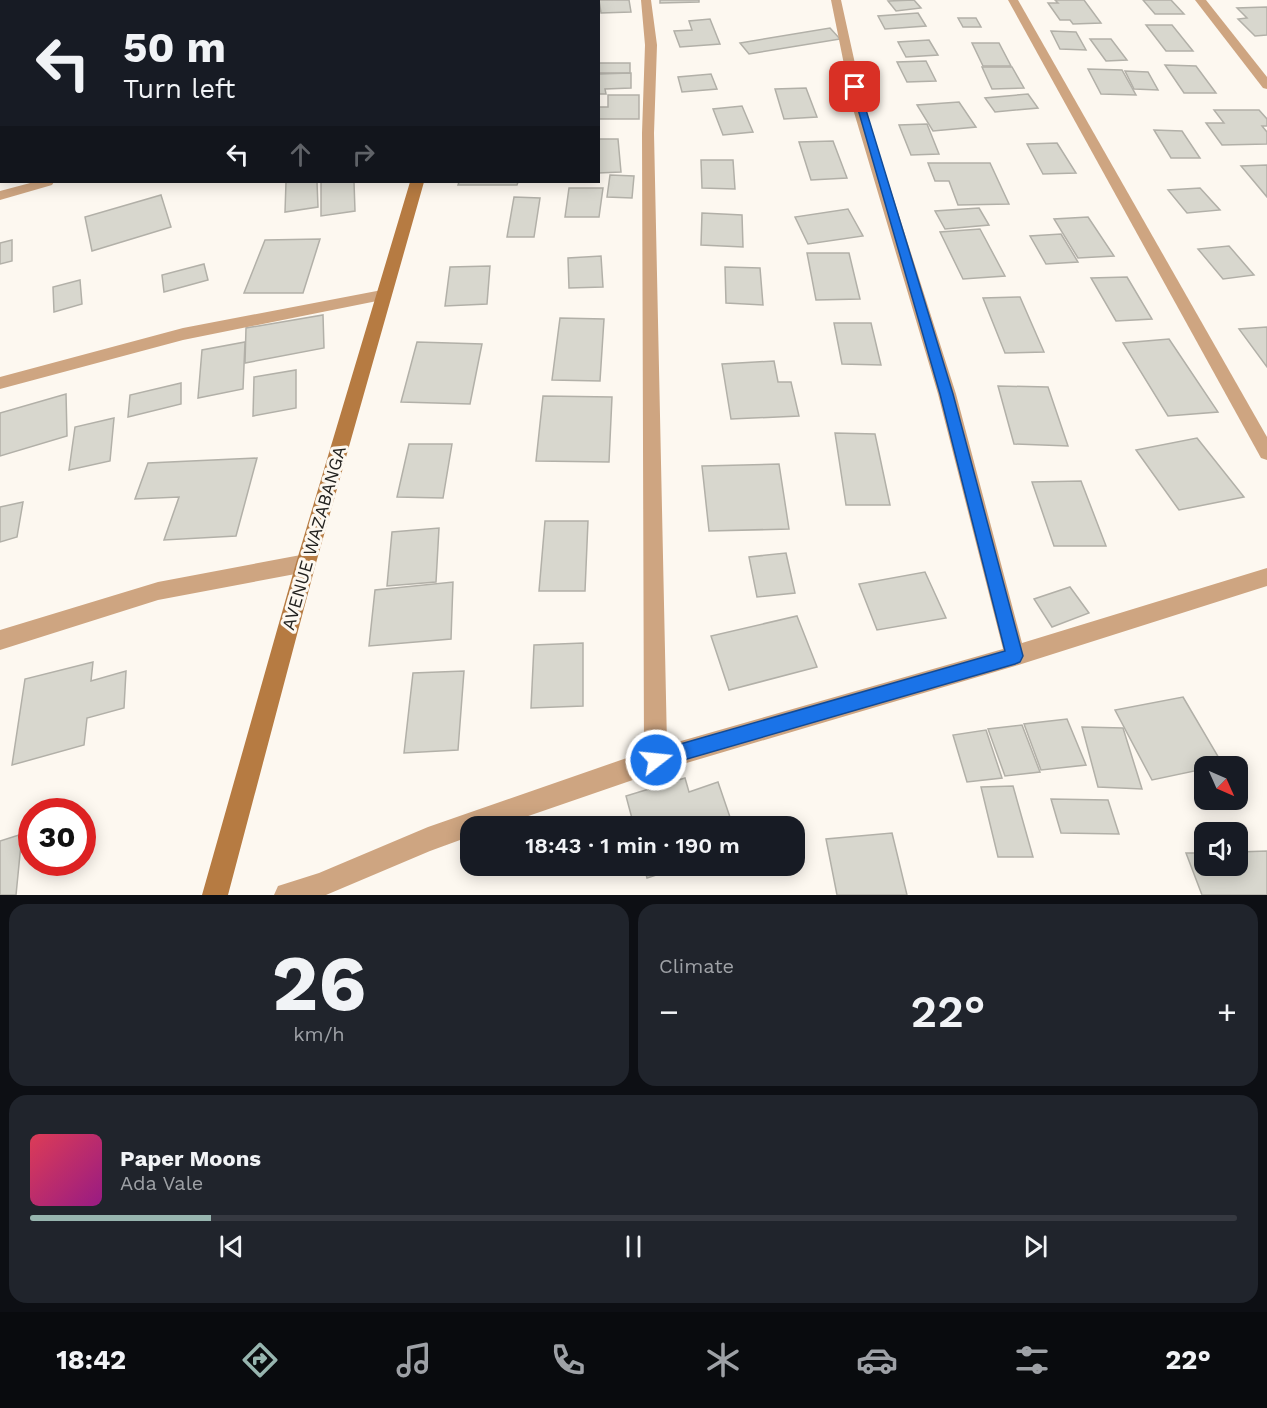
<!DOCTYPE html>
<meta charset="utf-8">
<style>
:root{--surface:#171b24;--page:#20242c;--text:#f1f3f6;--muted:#9ea1a6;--line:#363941;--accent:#97b5af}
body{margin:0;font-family:"Work Sans",sans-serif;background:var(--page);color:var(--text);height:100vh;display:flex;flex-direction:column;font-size:22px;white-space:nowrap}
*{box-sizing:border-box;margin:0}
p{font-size:20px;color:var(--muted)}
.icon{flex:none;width:33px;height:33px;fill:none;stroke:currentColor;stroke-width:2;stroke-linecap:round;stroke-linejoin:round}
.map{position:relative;height:895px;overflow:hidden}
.panel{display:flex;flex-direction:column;gap:9px;padding:9px;background:#0d0f14;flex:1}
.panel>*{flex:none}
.banner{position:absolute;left:0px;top:0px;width:600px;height:183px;box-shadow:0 3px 15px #0003;background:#171b24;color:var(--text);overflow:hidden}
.needle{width:39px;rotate:135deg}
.fabs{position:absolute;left:1194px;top:756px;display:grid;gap:12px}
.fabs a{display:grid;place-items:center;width:54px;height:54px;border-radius:12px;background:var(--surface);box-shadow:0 3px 15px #0003;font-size:30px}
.speed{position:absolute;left:18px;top:798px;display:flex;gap:12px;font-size:30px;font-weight:700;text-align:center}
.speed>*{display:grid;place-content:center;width:78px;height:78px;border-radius:50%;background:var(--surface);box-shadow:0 3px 15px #0003;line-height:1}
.speed .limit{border:9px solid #d22;background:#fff;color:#111}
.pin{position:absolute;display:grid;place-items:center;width:51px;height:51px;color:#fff;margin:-26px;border-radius:12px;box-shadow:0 3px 9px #0006}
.me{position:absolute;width:66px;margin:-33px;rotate:74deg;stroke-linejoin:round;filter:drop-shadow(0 0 4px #0008)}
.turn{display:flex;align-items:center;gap:21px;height:126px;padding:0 24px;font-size:27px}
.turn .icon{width:78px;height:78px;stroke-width:2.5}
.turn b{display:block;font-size:42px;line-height:51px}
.lanes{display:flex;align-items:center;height:57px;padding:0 24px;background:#0003;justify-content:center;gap:30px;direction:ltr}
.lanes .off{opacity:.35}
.big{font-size:45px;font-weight:600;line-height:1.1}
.panel .card{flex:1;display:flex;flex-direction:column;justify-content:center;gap:9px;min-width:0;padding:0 21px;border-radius:18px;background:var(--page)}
.panel .dial{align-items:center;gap:0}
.dial b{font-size:78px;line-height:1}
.song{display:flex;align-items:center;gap:18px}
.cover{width:72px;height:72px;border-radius:9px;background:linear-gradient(135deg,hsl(350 70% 55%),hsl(310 70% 35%))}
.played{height:6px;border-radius:3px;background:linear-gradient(90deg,var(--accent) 15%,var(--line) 15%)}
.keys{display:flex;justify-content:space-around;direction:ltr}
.heat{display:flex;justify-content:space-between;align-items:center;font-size:33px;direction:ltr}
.panel .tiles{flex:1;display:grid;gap:9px;grid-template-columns:1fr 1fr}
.card:last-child{grid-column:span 2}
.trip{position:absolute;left:460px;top:816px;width:345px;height:60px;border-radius:18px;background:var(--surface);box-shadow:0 3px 15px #0003;font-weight:600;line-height:60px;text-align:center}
.tabs{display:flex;height:96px;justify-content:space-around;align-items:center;background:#090b0e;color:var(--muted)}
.tabs .icon{width:42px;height:42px}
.tabs .current{color:var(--accent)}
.tabs b{font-size:27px;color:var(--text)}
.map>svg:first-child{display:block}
.building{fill:#d8d7ce;stroke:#b2b0a8;stroke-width:1.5}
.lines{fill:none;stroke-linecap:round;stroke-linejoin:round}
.street{fill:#cea581;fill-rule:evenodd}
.secondary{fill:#b67b42;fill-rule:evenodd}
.route{fill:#1a73e8;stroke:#114b97;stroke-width:1.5}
.labels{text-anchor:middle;stroke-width:6;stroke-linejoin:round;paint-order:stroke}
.street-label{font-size:18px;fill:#23221f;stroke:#fdf8f0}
</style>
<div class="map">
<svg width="1267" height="895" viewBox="0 0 1267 895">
<rect width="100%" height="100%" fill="#fdf8f0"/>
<g class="building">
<polygon points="599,0 629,0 631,12 601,13"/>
<polygon points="660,0 699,0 699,2 660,3"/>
<polygon points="914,0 921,8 896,11 888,1"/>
<polygon points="1055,0 1084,0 1101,23 1073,24 1070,20 1060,20 1048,3 1058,3"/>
<polygon points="1143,0 1171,0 1184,14 1155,14"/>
<polygon points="1267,7 1267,35 1255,36 1238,19 1247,18 1237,8"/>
<polygon points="918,13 926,26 885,29 878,16"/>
<polygon points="958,18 976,18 981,27 963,27"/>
<polygon points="710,19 720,44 680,47 674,31 692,30 689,21"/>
<polygon points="1146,25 1172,25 1193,51 1166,51"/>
<polygon points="830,28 840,39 749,54 740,43"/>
<polygon points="1051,31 1076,32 1086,50 1060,49"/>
<polygon points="1090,39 1111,39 1127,60 1106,61"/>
<polygon points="929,40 938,55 906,57 898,42"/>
<polygon points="972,43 999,43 1011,66 983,66"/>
<polygon points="926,61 936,81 907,82 897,62"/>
<polygon points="599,63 630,63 630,73 598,73"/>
<polygon points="1165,65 1196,66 1216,93 1184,93"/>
<polygon points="982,67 1012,67 1024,88 992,89"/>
<polygon points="1088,69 1122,70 1136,95 1101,94"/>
<polygon points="1125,71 1148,72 1158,90 1134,89"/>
<polygon points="631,73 631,88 605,89 606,94 598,94 598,74"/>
<polygon points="711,74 717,89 682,92 678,77"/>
<polygon points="806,88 817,117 784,119 775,89"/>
<polygon points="1028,94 1038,108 995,112 985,98"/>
<polygon points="608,95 639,95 639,119 598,119 598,107 608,107"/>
<polygon points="959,102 976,127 933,131 917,105"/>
<polygon points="742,106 753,132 723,135 713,109"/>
<polygon points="1214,110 1259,110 1267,119 1267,126 1262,126 1267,132 1267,144 1222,145 1206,123 1224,123"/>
<polygon points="927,124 939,154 911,155 899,125"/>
<polygon points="1154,130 1182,131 1200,158 1171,158"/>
<polygon points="598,139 618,139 621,172 598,173"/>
<polygon points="833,141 847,178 811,180 799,142"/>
<polygon points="1057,143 1076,173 1043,174 1027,144"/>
<polygon points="701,160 733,160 735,189 702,188"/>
<polygon points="928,163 990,163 1009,204 958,205 949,181 935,181"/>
<polygon points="1267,165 1267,197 1241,166"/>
<polygon points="610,175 634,176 632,198 607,197"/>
<polygon points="286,182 317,182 318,207 285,212"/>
<polygon points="321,182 354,182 355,211 321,216"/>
<polygon points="459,182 518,182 517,185 458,185"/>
<polygon points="569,188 603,188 599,217 565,217"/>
<polygon points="1200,188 1220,210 1187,213 1168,190"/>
<polygon points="161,195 171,227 92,251 85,217"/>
<polygon points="514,197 540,198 534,237 507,237"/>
<polygon points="979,208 989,225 945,229 935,211"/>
<polygon points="848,209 863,236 808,244 795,217"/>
<polygon points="702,213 742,215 743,247 701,245"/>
<polygon points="1088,217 1114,256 1078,258 1054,219"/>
<polygon points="980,229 1005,276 963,279 940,232"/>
<polygon points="1061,234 1078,262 1046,264 1030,236"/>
<polygon points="320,239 303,293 244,293 265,240"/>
<polygon points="12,240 12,261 0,264 0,243"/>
<polygon points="1229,246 1254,275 1223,279 1198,249"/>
<polygon points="807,253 849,253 860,299 816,300"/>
<polygon points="601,256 603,287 569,288 568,258"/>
<polygon points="204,264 208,280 164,292 162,275"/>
<polygon points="490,266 487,304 445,306 450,267"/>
<polygon points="725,267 760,268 763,305 726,303"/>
<polygon points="1127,277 1152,319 1116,321 1091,278"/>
<polygon points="80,280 82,304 54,312 53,287"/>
<polygon points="1020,297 1044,352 1005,353 983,298"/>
<polygon points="323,315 324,348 245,363 246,328"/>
<polygon points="560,318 604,319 600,381 552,380"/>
<polygon points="834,323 871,323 881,365 842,364"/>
<polygon points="1267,327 1267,367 1239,329"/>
<polygon points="1169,339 1218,412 1168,416 1123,343"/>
<polygon points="245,342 243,389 198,398 202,350"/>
<polygon points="417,342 482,344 470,404 401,402"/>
<polygon points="774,361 778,382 791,382 799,416 731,419 722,364"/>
<polygon points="296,370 296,408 253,416 254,377"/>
<polygon points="181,383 181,404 128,417 130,395"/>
<polygon points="998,386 1048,387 1068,446 1014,444"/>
<polygon points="66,394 67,436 0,456 0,413"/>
<polygon points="543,396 612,397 609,462 536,461"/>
<polygon points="114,418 110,461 69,470 75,427"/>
<polygon points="835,433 875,434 890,505 846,505"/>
<polygon points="1197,438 1244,497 1179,510 1136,450"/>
<polygon points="409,444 452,444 443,498 397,497"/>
<polygon points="257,458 236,536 164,540 179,497 135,499 148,463"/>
<polygon points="779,464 789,529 709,531 702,466"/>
<polygon points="1081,481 1106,546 1054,546 1032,482"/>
<polygon points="23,502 17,537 0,542 0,507"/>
<polygon points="545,521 588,521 585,591 539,591"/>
<polygon points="439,528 436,582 387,586 392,532"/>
<polygon points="786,553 795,593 757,597 749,557"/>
<polygon points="925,572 946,618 877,630 859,584"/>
<polygon points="453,582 451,639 369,646 375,590"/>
<polygon points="1070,587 1089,613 1052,627 1034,599"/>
<polygon points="797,616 817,667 729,690 711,636"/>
<polygon points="583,643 583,706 531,708 534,645"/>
<polygon points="93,662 91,681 126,671 124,708 87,718 84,745 12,765 25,679"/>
<polygon points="464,671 458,750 404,753 413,673"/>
<polygon points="1183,697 1223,765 1204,766 1204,769 1152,780 1115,710"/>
<polygon points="1067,719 1086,765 1041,770 1024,724"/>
<polygon points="1022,725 1040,772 1005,776 988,729"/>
<polygon points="1082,727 1123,728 1142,789 1098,787"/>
<polygon points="986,730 1002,778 967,782 953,735"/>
<polygon points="685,778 689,792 718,782 733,826 634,826 626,796"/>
<polygon points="1013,786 1033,857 998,857 981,787"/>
<polygon points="1051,799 1108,800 1119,834 1061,833"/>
<polygon points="892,833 907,895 837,895 826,839"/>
<polygon points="22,834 16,895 0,895 0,841"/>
<polygon points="1267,851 1267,895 1202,895 1186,853 1204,853 1204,866 1238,866 1238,852"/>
<polygon points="644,866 684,866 647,878"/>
</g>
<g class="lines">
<g class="street">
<polygon points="59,0 70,0 71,2 60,2"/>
<polygon points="352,0 363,0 364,2 353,2"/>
<polygon points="641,0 651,0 657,45 654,133 667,745 1003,649 938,394 853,109 831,0 841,0 865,109 956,394 1022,643 1267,568 1267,586 1015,666 656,772 499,826 471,826 471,836 430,851 326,895 274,895 278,886 319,873 428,827 644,752 642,133 645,45"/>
<polygon points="1008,0 1018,0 1267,437 1267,460 1261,458"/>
<polygon points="1195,0 1206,0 1267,77 1267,89 1263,88"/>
<polygon points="34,182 54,182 52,185 0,200 0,191"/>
<polygon points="382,290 387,291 390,295 387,299 183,340 0,389 0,377 183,328"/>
<polygon points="306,554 313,557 316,563 313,569 306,572 158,600 0,650 0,630 158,582"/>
</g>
<g class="secondary">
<rect x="454" y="0" width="10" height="2"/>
<polygon points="410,182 424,182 316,563 228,895 202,895 296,563"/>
</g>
</g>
<polygon class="route" points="851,85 859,87 953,394 1023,656 1020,662 1015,664 656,768 650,766 648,760 650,754 656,751 1005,651 940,394"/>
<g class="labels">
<g class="street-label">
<text transform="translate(314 538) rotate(-74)" y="6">AVENUE WAZABANGA</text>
</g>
</g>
</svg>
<div class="fabs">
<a><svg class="needle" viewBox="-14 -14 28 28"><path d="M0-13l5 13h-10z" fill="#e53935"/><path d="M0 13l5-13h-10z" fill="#9ea1a6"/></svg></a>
<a><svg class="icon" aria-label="sound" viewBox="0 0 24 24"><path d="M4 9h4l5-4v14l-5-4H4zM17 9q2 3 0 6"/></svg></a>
</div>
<div class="speed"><div class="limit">30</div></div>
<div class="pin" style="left:855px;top:87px;background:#d93025"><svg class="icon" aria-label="arrive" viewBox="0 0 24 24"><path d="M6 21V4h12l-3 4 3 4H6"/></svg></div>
<svg class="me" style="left:656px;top:760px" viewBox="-20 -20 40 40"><circle r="17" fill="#1a73e8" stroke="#fff" stroke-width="3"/><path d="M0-11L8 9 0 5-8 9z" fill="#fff"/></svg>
<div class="trip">18:43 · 1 min · 190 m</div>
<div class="banner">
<div class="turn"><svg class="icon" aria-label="left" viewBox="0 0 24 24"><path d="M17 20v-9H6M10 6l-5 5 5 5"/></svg><div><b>50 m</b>Turn left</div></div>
<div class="lanes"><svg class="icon" aria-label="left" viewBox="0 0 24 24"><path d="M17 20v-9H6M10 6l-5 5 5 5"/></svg><svg class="icon off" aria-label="ahead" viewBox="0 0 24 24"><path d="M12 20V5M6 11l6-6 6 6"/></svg><svg class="icon off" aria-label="right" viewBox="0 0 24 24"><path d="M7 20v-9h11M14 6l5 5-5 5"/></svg></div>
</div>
</div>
<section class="panel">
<div class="tiles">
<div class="card dial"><b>26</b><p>km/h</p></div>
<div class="card"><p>Climate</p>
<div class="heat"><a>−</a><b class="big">22°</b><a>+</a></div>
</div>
<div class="card">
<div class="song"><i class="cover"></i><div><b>Paper Moons</b><p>Ada Vale</p></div></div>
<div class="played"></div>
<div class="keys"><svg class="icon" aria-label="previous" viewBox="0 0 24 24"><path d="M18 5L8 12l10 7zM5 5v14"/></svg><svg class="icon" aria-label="pause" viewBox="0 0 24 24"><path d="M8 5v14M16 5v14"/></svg><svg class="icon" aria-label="next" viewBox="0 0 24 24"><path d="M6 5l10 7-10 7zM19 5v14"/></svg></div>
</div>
</div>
</section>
<nav class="tabs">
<b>18:42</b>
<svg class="icon current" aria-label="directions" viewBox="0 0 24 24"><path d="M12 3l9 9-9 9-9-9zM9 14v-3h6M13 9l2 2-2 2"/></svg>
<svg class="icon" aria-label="music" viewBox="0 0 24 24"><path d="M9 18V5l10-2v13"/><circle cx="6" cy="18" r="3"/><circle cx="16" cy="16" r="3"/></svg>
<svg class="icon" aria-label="phone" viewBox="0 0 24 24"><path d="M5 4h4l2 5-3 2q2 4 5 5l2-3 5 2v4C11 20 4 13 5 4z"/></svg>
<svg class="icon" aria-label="climate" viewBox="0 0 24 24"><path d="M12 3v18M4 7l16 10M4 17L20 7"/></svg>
<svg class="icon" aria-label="car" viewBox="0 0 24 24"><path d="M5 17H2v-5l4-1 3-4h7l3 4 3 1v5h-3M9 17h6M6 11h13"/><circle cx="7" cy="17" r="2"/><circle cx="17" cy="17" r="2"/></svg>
<svg class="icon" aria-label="filters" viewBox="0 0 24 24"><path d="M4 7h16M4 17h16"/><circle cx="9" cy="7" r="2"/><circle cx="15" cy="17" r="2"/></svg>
<b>22°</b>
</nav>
